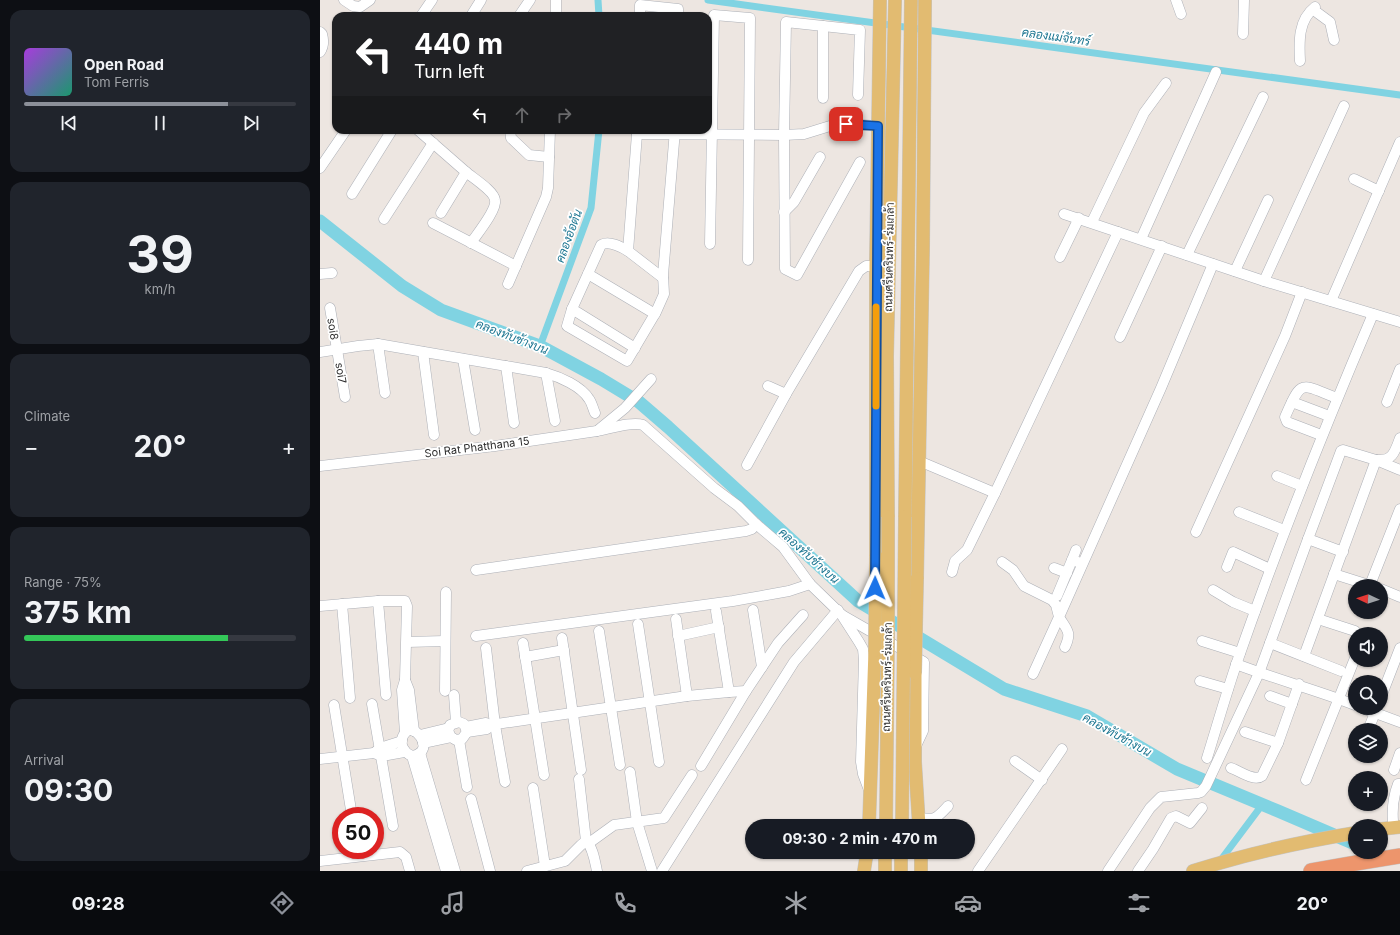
<!DOCTYPE html>
<meta charset="utf-8">
<style>
:root{--surface:#171b24;--page:#20242c;--text:#f1f3f6;--muted:#9ea1a6;--line:#363941;--accent:#8c9099}
body{margin:0;font-family:Inter,Sarabun,sans-serif;background:var(--page);color:var(--text);height:100vh;display:flex;flex-direction:column;font-size:15px;white-space:nowrap}
*{box-sizing:border-box;margin:0}
p{font-size:13px;color:var(--muted)}
.icon{flex:none;width:22px;height:22px;fill:none;stroke:currentColor;stroke-width:2;stroke-linecap:round;stroke-linejoin:round}
.map{position:relative;flex:1;overflow:hidden}
.details{display:flex;flex-direction:column;gap:10px;padding:10px;background:#0d0f14;width:320px}
.details>*{flex:none}
.hud{position:absolute;left:12px;top:12px;width:380px;height:122px;border-radius:12px;box-shadow:0 1px 3px #0004;background:#202124;color:#fff;overflow:hidden}
.needle{width:26px;rotate:274deg}
.tools{position:absolute;left:1028px;top:579px;display:grid;gap:8px}
.tools a{display:grid;place-items:center;width:40px;height:40px;border-radius:50%;background:var(--surface);box-shadow:0 1px 3px #0004;font-size:20px}
.speed{position:absolute;left:12px;top:807px;display:flex;gap:8px;font-size:20px;font-weight:700;text-align:center}
.speed>*{display:grid;place-content:center;width:52px;height:52px;border-radius:50%;background:var(--surface);box-shadow:0 1px 3px #0004;line-height:1}
.speed .limit{border:6px solid #d22;background:#fff;color:#111}
.pin{position:absolute;display:grid;place-items:center;width:34px;height:34px;color:#fff;margin:-17px;border-radius:8px;box-shadow:0 2px 6px #0006}
.me{position:absolute;width:44px;margin:-22px;rotate:1deg;stroke-linejoin:round;filter:drop-shadow(0 0 3px #0008)}
.turn{display:flex;align-items:center;gap:14px;height:84px;padding:0 16px;font-size:18px}
.turn .icon{width:52px;height:52px;stroke-width:2.5}
.turn b{display:block;font-size:28px;line-height:34px}
.lanes{display:flex;align-items:center;height:38px;padding:0 16px;background:#0003;justify-content:center;gap:20px;direction:ltr}
.lanes .off{opacity:.35}
.big{font-size:30px;font-weight:700;line-height:1.1}
.details .tile{flex:1;display:flex;flex-direction:column;justify-content:center;gap:6px;min-width:0;padding:0 14px;border-radius:12px;background:var(--page)}
.details .dial{align-items:center;gap:0}
.dial b{font-size:52px;line-height:1}
.song{display:flex;align-items:center;gap:12px}
.cover{width:48px;height:48px;border-radius:6px;background:linear-gradient(135deg,hsl(280 70% 55%),hsl(160 70% 35%))}
.played{height:4px;border-radius:2px;background:linear-gradient(90deg,var(--accent) 75%,var(--line) 75%)}
.keys{display:flex;justify-content:space-around;direction:ltr}
.heat{display:flex;justify-content:space-between;align-items:center;font-size:22px;direction:ltr}
.charge{height:6px;border-radius:3px;background:linear-gradient(90deg,#34c759 75%,var(--line) 0)}
.trip{position:absolute;left:425px;top:819px;width:230px;height:40px;border-radius:20px;background:var(--surface);box-shadow:0 1px 3px #0004;font-weight:700;line-height:40px;text-align:center}
.tab-bar{display:flex;height:64px;justify-content:space-around;align-items:center;background:#090b0e;color:var(--muted)}
.tab-bar .icon{width:28px;height:28px}
.tab-bar .current{color:var(--accent)}
.tab-bar b{font-size:18px;color:var(--text)}
main{display:flex;flex:1;min-height:0}
.map>svg:first-child{display:block}
.lines{fill:none;stroke-linecap:round;stroke-linejoin:round}
.canal{stroke:#80d3e2;stroke-width:7}
.river{stroke:#80d3e2;stroke-width:13}
.minor-casing{stroke:#adb0b7;stroke-width:11}
.major-casing{stroke:#c4c4c4;stroke-width:14}
.highway-casing{stroke:#c4c4c4;stroke-width:16}
.minor{stroke:#fff;stroke-width:10}
.major{stroke:#e2bb71;stroke-width:13}
.highway{stroke:#ed956c;stroke-width:15}
.major-bridge-casing{stroke:#c4c4c4;stroke-width:14;stroke-linecap:butt}
.major-bridge{stroke:#e2bb71;stroke-width:13}
.route-casing{stroke:#114b97;stroke-width:10}
.route{stroke:#1a73e8;stroke-width:7}
.slow{stroke:#f59e0b;stroke-width:7}
.labels{text-anchor:middle;stroke-width:3.5;stroke-linejoin:round;paint-order:stroke}
.street-label{font-size:11px;fill:#2d2d2d;stroke:#fff}
.water-label{font-size:12px;font-style:italic;fill:#1d7691;stroke:#fff}
</style>
<main>
<section class="details">
<div class="tile">
<div class="song"><i class="cover"></i><div><b>Open Road</b><p>Tom Ferris</p></div></div>
<div class="played"></div>
<div class="keys"><svg class="icon" aria-label="previous" viewBox="0 0 24 24"><path d="M18 5L8 12l10 7zM5 5v14"/></svg><svg class="icon" aria-label="pause" viewBox="0 0 24 24"><path d="M8 5v14M16 5v14"/></svg><svg class="icon" aria-label="next" viewBox="0 0 24 24"><path d="M6 5l10 7-10 7zM19 5v14"/></svg></div>
</div>
<div class="tile dial"><b>39</b><p>km/h</p></div>
<div class="tile"><p>Climate</p>
<div class="heat"><a>−</a><b class="big">20°</b><a>+</a></div>
</div>
<div class="tile"><p>Range · 75%</p><b class="big">375 km</b><div class="charge"></div></div>
<div class="tile"><p>Arrival</p><b class="big">09:30</b></div>
</section>
<div class="map">
<svg width="1080" height="871" viewBox="0 0 1080 871">
<rect width="100%" height="100%" fill="#ede6e1"/>
<g class="lines">
<g class="canal">
<polyline points="278,0 279,16"/>
<polyline points="388,0 1080,95"/>
<polyline points="220,346 271,208 279,130"/>
<polyline points="900,861 942,805"/>
</g>
<polyline class="river" points="0,221 82,286 121,310 220,346 281,379 319,402 348,427 538,601 684,689 767,716 857,769 958,811 1035,844"/>
<defs>
<g id="minor">
<polyline points="24,0 33,6 40,7 50,0"/>
<polyline points="856,0 861,14"/>
<polyline points="995,11 1010,22 1014,40"/>
<polyline points="101,16 112,0"/>
<polyline points="151,16 161,0"/>
<polyline points="199,16 210,0"/>
<polyline points="236,16 236,0"/>
<polyline points="320,16 320,5 358,9 358,16"/>
<path d="M0 32 2 34C4 41 4 46 0 52"/>
<polyline points="923,34 924,0"/>
<path d="M980 61C979 42 978 20 995 7"/>
<polyline points="538,95 540,30 466,22 464,135 465,269 477,275 540,162"/>
<polyline points="503,98 503,26"/>
<polyline points="98,130 146,172 121,213"/>
<polyline points="190,130 191,138 209,155 229,157"/>
<polyline points="317,130 317,134 464,135 484,134 510,126 526,124 558,126"/>
<polyline points="317,134 308,251 343,278"/>
<polyline points="0,168 26,130"/>
<path d="M146 172C153 178 174 191 175 200 177 210 157 234 151 243"/>
<polyline points="1034,179 1059,191"/>
<polyline points="32,194 72,130"/>
<polyline points="464,212 474,202 500,157"/>
<polyline points="744,214 944,281 1080,322"/>
<polyline points="64,219 113,143"/>
<polyline points="772,222 824,113 846,83"/>
<polyline points="113,223 196,266"/>
<polyline points="821,239 896,72"/>
<polyline points="390,244 394,15 430,18 428,260"/>
<path d="M308 251C301 247 289 240 281 245L252 309 315 348"/>
<polyline points="867,255 943,97"/>
<polyline points="740,257 759,218"/>
<polyline points="915,271 948,200"/>
<polyline points="0,274 12,273"/>
<polyline points="268,274 335,314"/>
<polyline points="944,281 1024,106"/>
<polyline points="188,284 226,197 228,188 230,130"/>
<polyline points="1011,301 1080,142"/>
<polyline points="10,308 25,397"/>
<polyline points="252,309 247,326 307,361 336,312 344,294 343,275 355,130"/>
<polyline points="800,337 842,246"/>
<polyline points="58,344 65,393"/>
<path d="M0 352 38 346 58 344 226 373C240 377 261 386 269 399 272 403 273 409 275 413"/>
<polyline points="103,352 114,435"/>
<polyline points="143,359 155,430"/>
<polyline points="186,366 194,423"/>
<polyline points="226,373 235,421"/>
<polyline points="448,386 466,394"/>
<polyline points="972,402 1009,416"/>
<polyline points="1067,402 1080,369"/>
<path d="M277 431C289 429 312 421 323 425L394 488 418 506 436 524 463 547 490 584 521 614 539 642 543 649 544 660 541 762 543 774 549 790"/>
<path d="M1001 435 967 422 965 417C982 378 980 384 1017 398"/>
<path d="M1058 460C1073 461 1075 451 1080 438"/>
<polyline points="599,461 675,493"/>
<polyline points="427,465 466,394 539,271 546,266 556,266"/>
<polyline points="0,466 175,446 277,431 305,408 331,379"/>
<polyline points="957,476 982,486"/>
<polyline points="919,512 964,530"/>
<polyline points="876,532 965,336 982,292"/>
<polyline points="988,539 1021,451 1023,450 1056,460 1080,470"/>
<polyline points="756,550 752,560 758,562"/>
<polyline points="682,562 693,570 704,586 732,600 736,605 739,617 713,674"/>
<polyline points="907,567 913,552 950,569"/>
<polyline points="734,568 747,573"/>
<polyline points="156,570 426,531 432,529 436,524"/>
<polyline points="632,572 635,561 647,550 675,493 798,232"/>
<polyline points="1014,574 1052,586"/>
<polyline points="1050,585 1080,509"/>
<polyline points="1061,589 1080,597"/>
<polyline points="893,590 913,602 935,611"/>
<polyline points="737,596 752,560"/>
<polyline points="58,601 66,695"/>
<polyline points="22,604 30,698"/>
<polyline points="0,606 58,601 85,601 87,606 85,680"/>
<polyline points="433,610 442,667"/>
<polyline points="396,611 409,692"/>
<polyline points="522,615 604,662 603,731 596,746"/>
<polyline points="356,619 367,696"/>
<polyline points="998,619 1035,631"/>
<polyline points="318,624 339,762"/>
<polyline points="279,631 300,765"/>
<polyline points="156,636 413,601 469,591 490,584"/>
<polyline points="358,636 399,627"/>
<polyline points="242,638 261,770"/>
<polyline points="882,641 920,653"/>
<polyline points="87,642 125,641"/>
<polyline points="203,643 224,775"/>
<polyline points="950,643 1021,671"/>
<path d="M745 647C752 632 747 630 739 617L841 388 893 264"/>
<polyline points="166,648 175,725 185,782"/>
<polyline points="984,656 1056,460"/>
<polyline points="205,657 244,650"/>
<path d="M916 664C955 679 996 690 1035 705"/>
<polyline points="880,681 908,689"/>
<polyline points="125,691 126,592"/>
<polyline points="134,695 136,722"/>
<polyline points="950,696 972,704"/>
<polyline points="1061,697 1080,648"/>
<polyline points="52,704 73,826"/>
<polyline points="14,705 32,816"/>
<polyline points="1042,708 1080,722"/>
<polyline points="170,725 367,696 409,692 426,691"/>
<polyline points="146,727 166,723 170,725 167,729 147,732"/>
<polyline points="1048,730 1057,708"/>
<polyline points="925,732 958,743"/>
<polyline points="85,733 82,690 85,680 89,690 94,731"/>
<polyline points="100,735 129,728"/>
<polyline points="139,740 147,787"/>
<polyline points="82,741 60,748 54,753 62,756 84,752"/>
<polyline points="103,743 131,737 136,740 142,739 147,732 144,724 139,722 130,725 128,731 131,737"/>
<polyline points="100,753 135,871"/>
<path d="M92 756C119 752 91 716 83 736 79 744 84 753 92 756L126 871"/>
<path d="M887 758C897 726 906 694 917 662 958 544 1004 429 1053 314"/>
<polyline points="0,759 54,753"/>
<polyline points="695,761 722,780"/>
<polyline points="381,766 426,691 458,643 483,615"/>
<path d="M911 768C920 771 934 782 942 776L958 743 979 684"/>
<polyline points="1074,770 1080,753"/>
<polyline points="310,772 317,822 332,871"/>
<path d="M259 779 266 841C273 847 275 862 277 871"/>
<polyline points="986,780 1035,658"/>
<polyline points="213,788 225,866"/>
<polyline points="151,799 170,871"/>
<path d="M598 818C616 820 616 819 628 806"/>
<path d="M1073 821C1072 808 1073 797 1078 784H1080"/>
<polyline points="269,843 294,825 344,818 372,775"/>
<polyline points="0,861 80,852 86,857 90,871"/>
<polyline points="207,871 245,861 261,845 266,841"/>
<polyline points="342,871 474,662 518,610"/>
<polyline points="658,871 742,749"/>
<polyline points="788,871 830,808 841,797 878,793 881,792 886,786 939,673 988,539 1023,552"/>
<polyline points="818,871 833,849 851,818 856,816 870,823 882,808"/>
</g>
<g id="major">
<polyline points="568,517 567,356 575,0"/>
<polyline points="585,517 591,0"/>
<polyline points="556,556 556,266 560,0"/>
<polyline points="597,579 603,248 605,0"/>
<polyline points="595,673 595,762 599,826"/>
<polyline points="549,826 555,650"/>
<polyline points="1061,829 1080,827"/>
<polyline points="601,852 601,871"/>
<polyline points="544,871 547,852"/>
<polyline points="565,871 565,852"/>
<polyline points="581,871 581,852"/>
<path d="M873 871C926 854 980 842 1035 833"/>
</g>
<polyline id="highway" points="991,871 1042,862 1080,856"/>
</defs>
<use href="#minor" class="minor-casing"/>
<use href="#major" class="major-casing"/>
<use href="#highway" class="highway-casing"/>
<use href="#minor" class="minor"/>
<use href="#major" class="major"/>
<use href="#highway" class="highway"/>
<defs>
<g id="major-bridge">
<polyline points="555,650 556,556"/>
<polyline points="595,673 597,579"/>
<polyline points="566,826 568,633 568,517"/>
<polyline points="582,826 585,517"/>
</g>
</defs>
<use href="#major-bridge" class="major-bridge-casing"/>
<use href="#major-bridge" class="major-bridge"/>
</g>
<g class="lines">
<defs>
<polyline id="route" points="526,124 558,126 555,588"/>
</defs>
<use href="#route" class="route-casing"/>
<use href="#route" class="route"/>
<polyline class="slow" points="556,406 556,307"/>
</g>
<g class="labels">
<g class="street-label">
<text transform="translate(569 257) rotate(-89)" y="4">ถนนศรีนครินทร์-ร่มเกล้า</text>
<text transform="translate(13 329) rotate(81)" y="4">soi8</text>
<text transform="translate(21 373) rotate(80)" y="4">soi7</text>
<text transform="translate(157 447) rotate(-7)" y="4">Soi Rat Phatthana 15</text>
<text transform="translate(567 677) rotate(-89)" y="4">ถนนศรีนครินทร์-ร่มเกล้า</text>
</g>
<g class="water-label">
<text transform="translate(736 37) rotate(8)" y="4">คลองแม่จันทร์</text>
<text transform="translate(249 236) rotate(-70)" y="4">คลองอ้อตัน</text>
<text transform="translate(192 337) rotate(21)" y="4">คลองทับช้างบน</text>
<text transform="translate(489 556) rotate(42)" y="4">คลองทับช้างบน</text>
<text transform="translate(797 735) rotate(29)" y="4">คลองทับช้างบน</text>
</g>
</g>
</svg>
<div class="tools">
<a><svg class="needle" viewBox="-14 -14 28 28"><path d="M0-13l5 13h-10z" fill="#e53935"/><path d="M0 13l5-13h-10z" fill="#9ea1a6"/></svg></a>
<a><svg class="icon" aria-label="sound" viewBox="0 0 24 24"><path d="M4 9h4l5-4v14l-5-4H4zM17 9q2 3 0 6"/></svg></a>
<a><svg class="icon" aria-label="search" viewBox="0 0 24 24"><circle cx="10" cy="10" r="6"/><path d="M15 15l6 6"/></svg></a>
<a><svg class="icon" aria-label="layers" viewBox="0 0 24 24"><path d="M12 4l9 5-9 5-9-5zM3 14l9 5 9-5"/></svg></a>
<a>+</a>
<a>−</a>
</div>
<div class="speed"><div class="limit">50</div></div>
<div class="pin" style="left:526px;top:124px;background:#d93025"><svg class="icon" aria-label="arrive" viewBox="0 0 24 24"><path d="M6 21V4h12l-3 4 3 4H6"/></svg></div>
<svg class="me" style="left:555px;top:588px" viewBox="-20 -20 40 40"><path d="M0-17L14 15 0 8-14 15z" fill="#1a73e8" stroke="#fff" stroke-width="4"/></svg>
<div class="trip">09:30 · 2 min · 470 m</div>
<div class="hud">
<div class="turn"><svg class="icon" aria-label="left" viewBox="0 0 24 24"><path d="M17 20v-9H6M10 6l-5 5 5 5"/></svg><div><b>440 m</b>Turn left</div></div>
<div class="lanes"><svg class="icon" aria-label="left" viewBox="0 0 24 24"><path d="M17 20v-9H6M10 6l-5 5 5 5"/></svg><svg class="icon off" aria-label="ahead" viewBox="0 0 24 24"><path d="M12 20V5M6 11l6-6 6 6"/></svg><svg class="icon off" aria-label="right" viewBox="0 0 24 24"><path d="M7 20v-9h11M14 6l5 5-5 5"/></svg></div>
</div>
</div>
</main>
<nav class="tab-bar">
<b>09:28</b>
<svg class="icon current" aria-label="directions" viewBox="0 0 24 24"><path d="M12 3l9 9-9 9-9-9zM9 14v-3h6M13 9l2 2-2 2"/></svg>
<svg class="icon" aria-label="music" viewBox="0 0 24 24"><path d="M9 18V5l10-2v13"/><circle cx="6" cy="18" r="3"/><circle cx="16" cy="16" r="3"/></svg>
<svg class="icon" aria-label="phone" viewBox="0 0 24 24"><path d="M5 4h4l2 5-3 2q2 4 5 5l2-3 5 2v4C11 20 4 13 5 4z"/></svg>
<svg class="icon" aria-label="climate" viewBox="0 0 24 24"><path d="M12 3v18M4 7l16 10M4 17L20 7"/></svg>
<svg class="icon" aria-label="car" viewBox="0 0 24 24"><path d="M5 17H2v-5l4-1 3-4h7l3 4 3 1v5h-3M9 17h6M6 11h13"/><circle cx="7" cy="17" r="2"/><circle cx="17" cy="17" r="2"/></svg>
<svg class="icon" aria-label="filters" viewBox="0 0 24 24"><path d="M4 7h16M4 17h16"/><circle cx="9" cy="7" r="2"/><circle cx="15" cy="17" r="2"/></svg>
<b>20°</b>
</nav>
